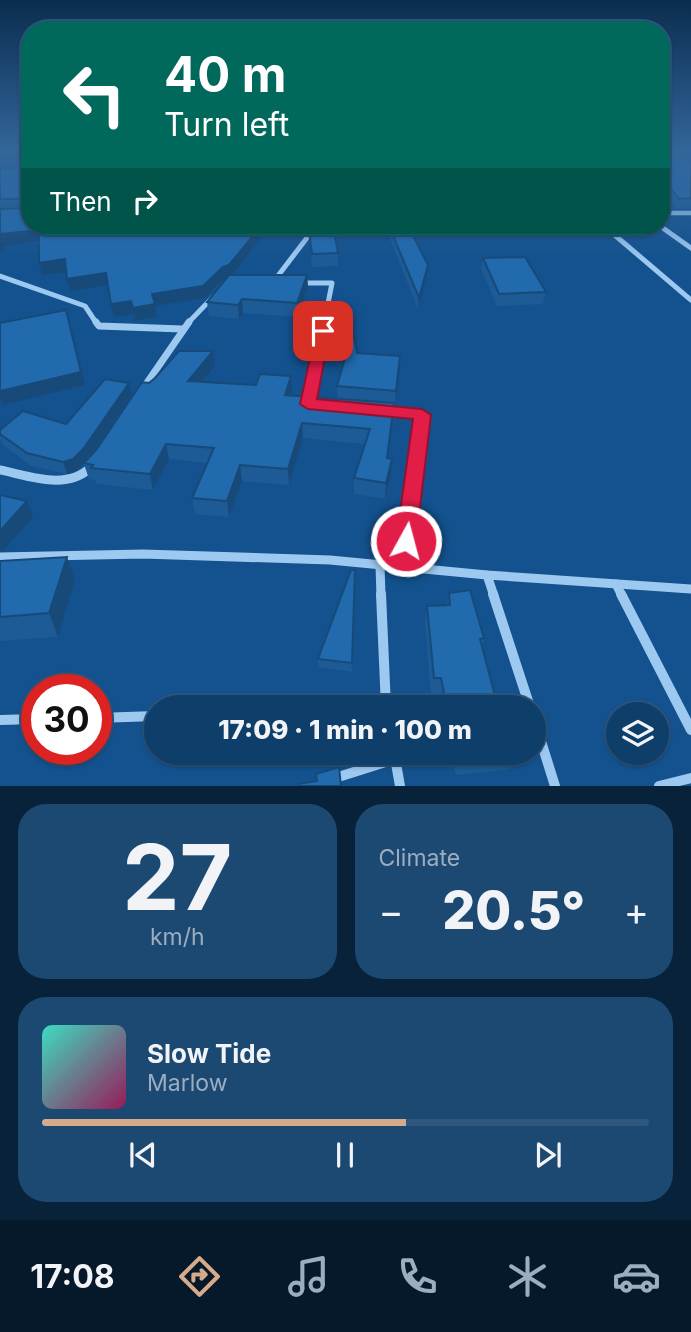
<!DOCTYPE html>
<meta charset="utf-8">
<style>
:root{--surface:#0e3e6a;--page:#1c4972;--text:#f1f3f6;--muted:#9baec1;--line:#2e577e;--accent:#d6ab8b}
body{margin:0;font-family:Inter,sans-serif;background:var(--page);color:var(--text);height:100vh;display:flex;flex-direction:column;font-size:26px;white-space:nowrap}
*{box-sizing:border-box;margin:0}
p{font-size:23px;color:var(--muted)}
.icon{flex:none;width:38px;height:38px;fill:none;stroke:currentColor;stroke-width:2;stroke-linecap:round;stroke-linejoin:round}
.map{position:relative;height:786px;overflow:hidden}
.side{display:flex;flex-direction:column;gap:18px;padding:18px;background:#08223a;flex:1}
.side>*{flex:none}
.hud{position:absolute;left:21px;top:21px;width:649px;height:214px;border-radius:28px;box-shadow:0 2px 5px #0004,0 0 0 2px var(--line);background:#00695c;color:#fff;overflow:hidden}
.controls{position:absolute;left:606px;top:702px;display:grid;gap:14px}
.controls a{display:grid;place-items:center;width:63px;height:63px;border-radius:50%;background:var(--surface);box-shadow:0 2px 5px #0004,0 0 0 2px var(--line);font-size:35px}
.speed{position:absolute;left:21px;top:674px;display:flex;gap:14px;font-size:35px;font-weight:700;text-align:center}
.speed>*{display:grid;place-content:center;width:91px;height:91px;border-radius:50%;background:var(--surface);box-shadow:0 2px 5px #0004,0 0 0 2px var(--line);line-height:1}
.speed .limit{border:10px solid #d22;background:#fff;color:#111}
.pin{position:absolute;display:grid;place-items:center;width:60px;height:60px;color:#fff;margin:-30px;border-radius:14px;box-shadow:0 4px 10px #0006}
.me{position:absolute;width:77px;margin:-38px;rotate:7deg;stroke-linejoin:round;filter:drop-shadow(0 0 5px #0008)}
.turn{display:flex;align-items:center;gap:24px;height:147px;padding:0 28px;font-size:32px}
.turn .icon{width:91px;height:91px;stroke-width:2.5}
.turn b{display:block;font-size:49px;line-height:60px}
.then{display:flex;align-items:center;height:66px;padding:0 28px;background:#0003;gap:14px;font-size:26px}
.big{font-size:52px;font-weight:800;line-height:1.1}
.side .card{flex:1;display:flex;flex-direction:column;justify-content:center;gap:10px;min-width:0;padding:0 24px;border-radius:28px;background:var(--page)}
.side .dial{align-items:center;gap:0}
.dial b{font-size:91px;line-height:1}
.song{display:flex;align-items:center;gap:21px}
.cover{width:84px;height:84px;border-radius:10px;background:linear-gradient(135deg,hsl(170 70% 55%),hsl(330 70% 35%))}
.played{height:7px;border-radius:4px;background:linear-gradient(90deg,var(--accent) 60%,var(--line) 60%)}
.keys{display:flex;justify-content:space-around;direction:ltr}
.heat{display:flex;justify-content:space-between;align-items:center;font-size:38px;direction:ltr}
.side .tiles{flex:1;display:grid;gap:18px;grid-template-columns:1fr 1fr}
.card:last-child{grid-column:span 2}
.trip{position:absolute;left:144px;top:695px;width:402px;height:70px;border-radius:35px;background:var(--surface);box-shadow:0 2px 5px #0004,0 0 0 2px var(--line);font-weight:800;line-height:70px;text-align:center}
.tabs{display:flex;height:112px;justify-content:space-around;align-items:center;background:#06192a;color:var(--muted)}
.tabs .icon{width:49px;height:49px}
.tabs .current{color:var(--accent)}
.tabs b{font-size:32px;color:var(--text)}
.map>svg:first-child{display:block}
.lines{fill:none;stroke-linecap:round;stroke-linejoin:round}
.street-far4{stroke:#9dc9f1;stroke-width:4.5}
.street-far3{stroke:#9dc9f1;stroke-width:5}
.street-far2{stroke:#9dc9f1;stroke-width:7}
.street-far1{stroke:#9dc9f1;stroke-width:9}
.street{stroke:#9dc9f1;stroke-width:10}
.wall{fill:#1c5b95}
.shaded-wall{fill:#174a79}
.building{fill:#216aad;stroke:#174a79;stroke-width:2}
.route{fill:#e11d48;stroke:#92132f;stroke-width:2}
</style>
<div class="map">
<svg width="691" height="786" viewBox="0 0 691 786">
<rect width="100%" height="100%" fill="#13528e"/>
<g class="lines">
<polyline class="street-far4" points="662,213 691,213"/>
<g class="street-far3">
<polyline points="604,226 691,300"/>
<polyline points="660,226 691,248"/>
<polyline points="0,276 85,306 97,324"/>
<polyline points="274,281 316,226"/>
<polyline points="300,283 332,283 324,324"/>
<polyline points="187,324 213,297"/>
</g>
<g class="street-far2">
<polyline points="96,322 99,326 182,329"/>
<polyline points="142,390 189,322"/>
<polyline points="309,404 325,322"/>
<polyline points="384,411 422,415 418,444"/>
</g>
<g class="street-far1">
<path d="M0 470C30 476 67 491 91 467"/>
<polyline points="0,557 143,554 330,560 487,575 691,589"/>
<polyline points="380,565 381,596"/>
<polyline points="403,567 419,443"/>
<polyline points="487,575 494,596"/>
<polyline points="616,584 622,596"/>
</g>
<g class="street">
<polyline points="381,594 386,707"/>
<polyline points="493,594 530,707"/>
<polyline points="621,594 691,730"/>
<polyline points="96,718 156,716"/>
<polyline points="534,719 555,786"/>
<polyline points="0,720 37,719"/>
<polyline points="394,752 400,786"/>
<polyline points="332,779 395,759"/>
<polyline points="659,786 691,778"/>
</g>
</g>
<g class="wall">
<polygon points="662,150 686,159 677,150 691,150 691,208 676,208 662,190"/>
<polygon points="30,166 30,226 271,226 233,275 307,275 308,288 298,317 243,313 239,319 209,316 207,302 226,279 205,298 155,306 157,317 135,321 134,314 114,317 108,285 70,291 66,272 42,275 39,263 39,242 4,246 3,252 0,252 0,169"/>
<polygon points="385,226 408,226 427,275 418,309"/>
<polygon points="309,232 338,253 338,266 312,267"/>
<polygon points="483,258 546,292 543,304 497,306 481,269"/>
<polygon points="357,353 400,356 400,371 395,406 394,406 388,458 392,459 391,475 385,499 354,494 354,478 365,444 303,438 289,485 242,481 229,517 195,514 192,498 207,463 169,459 153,490 96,484 95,480 89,479 84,464 76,471 67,474 31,466 2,444 0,439 0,430 66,424 129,383 132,395 90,457 149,383 215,366 202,382 292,391 291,395 338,399 337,386"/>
<polygon points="0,561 75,580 58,637 0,641"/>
<polygon points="355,570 352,672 318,667 318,659"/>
<polygon points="449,593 484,638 482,648 498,707 441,707 438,694 431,694 425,623 427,606 447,605"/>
<polygon points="451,752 514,752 510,769 456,775"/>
</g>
<g class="shaded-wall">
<polygon points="261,226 271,226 230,278 224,279 205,298 155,306 157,317 135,321 134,314 114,317 111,304 131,301 152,294"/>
<polygon points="39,230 42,241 4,246 3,252 0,252 0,234"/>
<polygon points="65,259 69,272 42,275 39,263"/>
<polygon points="428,265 427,275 418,309 419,298"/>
<polygon points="106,273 109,285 70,291 67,279"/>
<polygon points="307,275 308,288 298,317 297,303"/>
<polygon points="242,299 243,313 239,319 238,305"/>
<polygon points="66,310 85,385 3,405 0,397 0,391"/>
<polygon points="213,351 215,366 190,396 188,381"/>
<polygon points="400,356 400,371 395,406 396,391"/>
<polygon points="291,376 292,391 286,410 285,395"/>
<polygon points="129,383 132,395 88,460 76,471 67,474 63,462"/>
<polygon points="394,403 393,418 386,474 387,458"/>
<polygon points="302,423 303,438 289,485 288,469"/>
<polygon points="166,444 169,459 153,490 150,474"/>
<polygon points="392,459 391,475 385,499 386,483"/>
<polygon points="240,465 242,481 229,517 227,501"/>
<polygon points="27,501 33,517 4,550 0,551 0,531"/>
<polygon points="67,557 75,580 58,637 49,613"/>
</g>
<g class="building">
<polygon points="662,150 675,150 691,163 691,198 679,199 662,178"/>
<polygon points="30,166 30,201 28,199 0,199 0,169"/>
<polygon points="30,206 30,226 261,226 229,265 223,267 203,286 152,294 155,304 133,308 131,301 111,304 106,273 67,279 65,259 39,263 39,230 0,234 0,235 0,209 28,208"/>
<polygon points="389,226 408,226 428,265 419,298"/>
<polygon points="334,231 338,253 312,254 309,232"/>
<polygon points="525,257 546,292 499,294 483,258"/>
<polygon points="229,275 307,275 297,303 242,299 238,305 207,302"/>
<polygon points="66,310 81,372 0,391 0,323"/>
<polygon points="353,330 357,353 400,356 396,391 337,386"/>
<polygon points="179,351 213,351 188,381 256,385 260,374 291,376 285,395 394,403 387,458 392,459 386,483 354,478 370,429 302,423 288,469 240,465 227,501 192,498 214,448 166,444 150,474 91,468 93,465 84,463 97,449 142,382 149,383 155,378"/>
<polygon points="105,379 129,383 84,448 73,459 63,462 27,453 0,434 0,430 23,411 66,424"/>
<polygon points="0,495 27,501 0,531"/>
<polygon points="67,557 49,613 0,617 0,561"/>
<polygon points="351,570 355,570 352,663 318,659"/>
<polygon points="470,590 484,638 480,639 498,707 447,707 441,678 434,678 427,606 450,605 449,593"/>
<polygon points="458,752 514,752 514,753 459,759"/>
<polygon points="339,767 341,786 298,786 298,784 317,781 316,774"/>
</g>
<linearGradient id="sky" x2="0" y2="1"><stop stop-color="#0a2d4e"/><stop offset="0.58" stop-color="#33669b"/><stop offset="1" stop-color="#33669b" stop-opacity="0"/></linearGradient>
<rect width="691" height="260" fill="url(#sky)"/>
<polygon class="route" points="323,327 330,331 317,399 422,409 431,415 416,541 414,547 406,549 399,547 396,541 413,419 308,409 300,404 316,331"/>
</svg>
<div class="controls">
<a><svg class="icon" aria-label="layers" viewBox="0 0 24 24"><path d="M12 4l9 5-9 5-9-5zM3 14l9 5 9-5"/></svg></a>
</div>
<div class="speed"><div class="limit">30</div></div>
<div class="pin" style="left:323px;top:331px;background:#d93025"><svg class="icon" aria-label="arrive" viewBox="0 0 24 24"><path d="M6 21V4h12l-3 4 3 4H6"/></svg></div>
<svg class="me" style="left:406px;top:541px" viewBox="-20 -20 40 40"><circle r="17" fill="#e11d48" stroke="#fff" stroke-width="3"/><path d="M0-11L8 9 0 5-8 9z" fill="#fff"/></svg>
<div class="trip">17:09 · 1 min · 100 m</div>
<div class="hud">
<div class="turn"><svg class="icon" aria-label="left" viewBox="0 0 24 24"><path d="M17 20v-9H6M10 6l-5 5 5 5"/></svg><div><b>40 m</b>Turn left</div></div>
<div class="then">Then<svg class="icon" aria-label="right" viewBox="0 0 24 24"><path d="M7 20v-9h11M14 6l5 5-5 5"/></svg></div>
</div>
</div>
<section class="side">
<div class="tiles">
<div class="card dial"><b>27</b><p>km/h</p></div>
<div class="card"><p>Climate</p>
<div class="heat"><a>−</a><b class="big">20.5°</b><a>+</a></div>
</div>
<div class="card">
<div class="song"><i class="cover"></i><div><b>Slow Tide</b><p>Marlow</p></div></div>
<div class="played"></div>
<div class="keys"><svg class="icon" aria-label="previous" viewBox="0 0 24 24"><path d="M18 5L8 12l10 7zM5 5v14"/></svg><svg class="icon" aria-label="pause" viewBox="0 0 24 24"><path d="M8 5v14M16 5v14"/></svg><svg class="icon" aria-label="next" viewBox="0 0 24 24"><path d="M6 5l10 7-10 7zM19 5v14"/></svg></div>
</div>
</div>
</section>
<nav class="tabs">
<b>17:08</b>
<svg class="icon current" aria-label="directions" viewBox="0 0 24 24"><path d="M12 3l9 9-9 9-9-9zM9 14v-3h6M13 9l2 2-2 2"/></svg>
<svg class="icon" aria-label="music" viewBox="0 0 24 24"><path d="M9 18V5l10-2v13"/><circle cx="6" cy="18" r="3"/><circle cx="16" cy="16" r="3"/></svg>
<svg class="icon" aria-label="phone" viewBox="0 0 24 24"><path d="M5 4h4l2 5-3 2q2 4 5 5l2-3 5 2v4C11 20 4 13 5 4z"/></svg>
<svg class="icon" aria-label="climate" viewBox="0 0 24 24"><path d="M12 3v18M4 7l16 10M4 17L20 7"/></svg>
<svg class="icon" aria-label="car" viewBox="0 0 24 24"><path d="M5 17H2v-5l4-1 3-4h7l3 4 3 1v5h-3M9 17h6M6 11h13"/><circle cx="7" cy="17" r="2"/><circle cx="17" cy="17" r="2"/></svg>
</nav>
